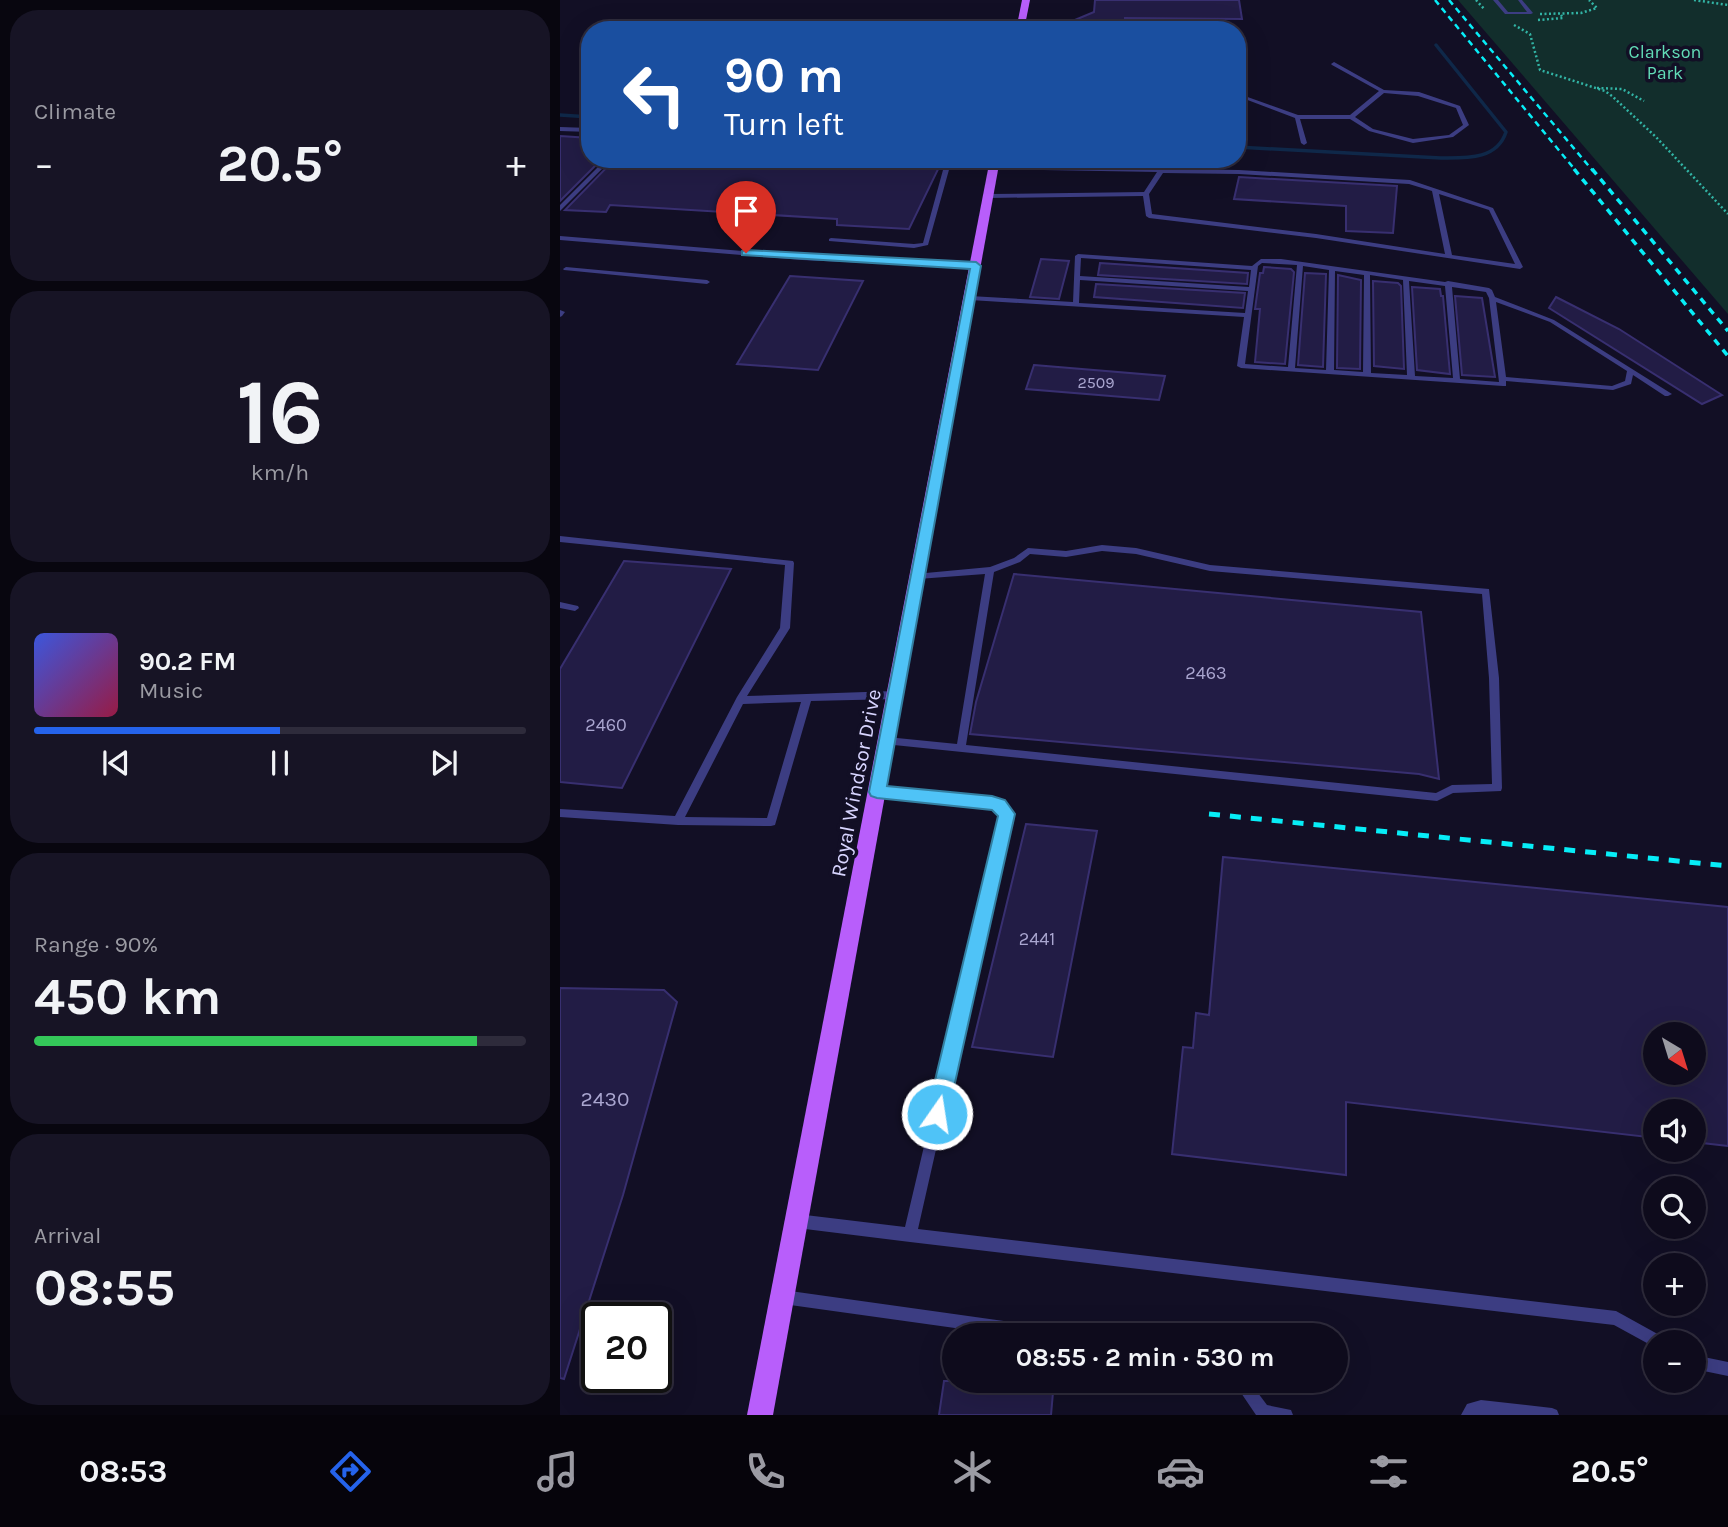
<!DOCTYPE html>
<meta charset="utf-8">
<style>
:root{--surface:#0e0b1c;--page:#171425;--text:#f1f3f6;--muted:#9b9ba3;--line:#2e2b3b;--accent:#2563eb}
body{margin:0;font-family:Karla,sans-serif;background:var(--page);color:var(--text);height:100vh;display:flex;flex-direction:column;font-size:26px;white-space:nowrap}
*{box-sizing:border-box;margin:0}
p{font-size:23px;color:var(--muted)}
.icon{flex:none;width:38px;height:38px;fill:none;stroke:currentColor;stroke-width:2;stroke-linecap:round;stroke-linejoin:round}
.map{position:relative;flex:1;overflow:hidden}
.drawer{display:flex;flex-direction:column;gap:10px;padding:10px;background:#08060f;width:560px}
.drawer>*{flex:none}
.top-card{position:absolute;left:21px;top:21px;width:665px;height:147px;border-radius:28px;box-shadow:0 7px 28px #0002,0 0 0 2px var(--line);background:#1a4fa0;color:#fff;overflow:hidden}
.needle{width:46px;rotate:142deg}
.buttons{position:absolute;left:1083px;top:1022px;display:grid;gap:14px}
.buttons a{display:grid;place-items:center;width:63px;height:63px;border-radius:50%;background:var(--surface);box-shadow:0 7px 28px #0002,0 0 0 2px var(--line);font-size:35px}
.speed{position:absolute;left:21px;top:1302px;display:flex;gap:14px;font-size:35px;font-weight:700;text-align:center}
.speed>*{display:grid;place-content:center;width:91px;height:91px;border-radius:50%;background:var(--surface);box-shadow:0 7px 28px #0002,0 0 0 2px var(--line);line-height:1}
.speed .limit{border:4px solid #111;border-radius:10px;background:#fff;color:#111}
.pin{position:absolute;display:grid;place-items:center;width:60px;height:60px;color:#fff;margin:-72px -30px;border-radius:50% 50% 50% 0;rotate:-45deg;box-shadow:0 0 7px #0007}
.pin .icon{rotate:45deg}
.me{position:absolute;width:77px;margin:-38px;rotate:13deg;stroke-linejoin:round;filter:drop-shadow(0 0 5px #0008)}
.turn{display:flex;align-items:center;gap:24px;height:147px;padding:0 28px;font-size:32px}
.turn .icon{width:91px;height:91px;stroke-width:2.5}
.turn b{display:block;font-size:49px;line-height:60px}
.big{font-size:52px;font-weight:700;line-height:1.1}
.drawer .tile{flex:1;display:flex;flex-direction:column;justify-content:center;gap:10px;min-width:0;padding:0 24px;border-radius:28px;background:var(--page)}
.drawer .dial{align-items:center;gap:0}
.dial b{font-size:91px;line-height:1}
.song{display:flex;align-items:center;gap:21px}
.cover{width:84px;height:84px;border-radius:10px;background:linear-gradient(135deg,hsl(230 70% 55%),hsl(340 70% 35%))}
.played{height:7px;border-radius:4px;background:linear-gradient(90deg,var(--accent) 50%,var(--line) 50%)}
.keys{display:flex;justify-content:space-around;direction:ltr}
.heat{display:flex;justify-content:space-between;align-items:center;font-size:38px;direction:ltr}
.charge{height:10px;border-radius:5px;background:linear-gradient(90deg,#34c759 90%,var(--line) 0)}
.trip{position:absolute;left:382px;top:1323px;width:406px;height:70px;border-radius:35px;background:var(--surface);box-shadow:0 7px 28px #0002,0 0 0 2px var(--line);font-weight:700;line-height:70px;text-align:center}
.tab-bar{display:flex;height:112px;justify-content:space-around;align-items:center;background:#06040b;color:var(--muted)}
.tab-bar .icon{width:49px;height:49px}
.tab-bar .selected{color:var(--accent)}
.tab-bar b{font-size:32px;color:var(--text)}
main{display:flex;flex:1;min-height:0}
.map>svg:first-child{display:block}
.green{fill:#122e2c}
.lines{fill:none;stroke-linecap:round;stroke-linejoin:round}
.stream{stroke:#0f2849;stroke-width:3.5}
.building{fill:#221c45;stroke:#382f70;stroke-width:2;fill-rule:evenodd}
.path{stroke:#32b4a5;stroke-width:2.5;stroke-dasharray:2 2.5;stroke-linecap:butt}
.service{fill:#3c3d82;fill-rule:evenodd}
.primary{fill:#b85efb;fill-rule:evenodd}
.rail-far2{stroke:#07edf7;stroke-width:2.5;stroke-dasharray:6 4.5;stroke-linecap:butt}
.rail-far1{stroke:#07edf7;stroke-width:3.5;stroke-dasharray:7 6;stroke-linecap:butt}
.rail{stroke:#07edf7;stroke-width:5;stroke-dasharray:11 10;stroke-linecap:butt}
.route{fill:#4fc3f7;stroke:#337fa1;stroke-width:2}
.labels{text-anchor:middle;stroke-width:7;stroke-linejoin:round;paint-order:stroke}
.far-number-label{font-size:16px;fill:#aaa6d0}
.far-park-label{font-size:18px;fill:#62dcb7;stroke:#120f25}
.number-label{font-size:18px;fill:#aaa6d0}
.street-label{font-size:21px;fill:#d7d4fe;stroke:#120f25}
.near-number-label{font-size:21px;fill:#aaa6d0}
</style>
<main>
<section class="drawer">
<div class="tile"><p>Climate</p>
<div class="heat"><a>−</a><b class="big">20.5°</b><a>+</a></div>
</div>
<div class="tile dial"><b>16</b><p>km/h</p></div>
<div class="tile">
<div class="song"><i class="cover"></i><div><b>90.2 FM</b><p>Music</p></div></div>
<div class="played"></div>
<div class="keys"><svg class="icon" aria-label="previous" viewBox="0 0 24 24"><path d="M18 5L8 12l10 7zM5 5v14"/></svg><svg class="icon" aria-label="pause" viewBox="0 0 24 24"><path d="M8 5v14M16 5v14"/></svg><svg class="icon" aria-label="next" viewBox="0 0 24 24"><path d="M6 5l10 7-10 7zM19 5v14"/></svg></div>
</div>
<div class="tile"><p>Range · 90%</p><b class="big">450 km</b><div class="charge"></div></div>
<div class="tile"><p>Arrival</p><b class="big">08:55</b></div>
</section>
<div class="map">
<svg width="1168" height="1415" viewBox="0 0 1168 1415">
<rect width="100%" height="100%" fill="#120f25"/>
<polygon class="green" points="898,0 1168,0 1168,314"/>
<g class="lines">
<g class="stream">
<polyline points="0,115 30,117"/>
<path d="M677 147 881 158C906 158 937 160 946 132L876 45"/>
</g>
</g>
<g class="building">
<polygon points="535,0 679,0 682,19 565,18 565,30 491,30 534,12"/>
<polygon points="0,136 30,138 30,159 42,159 0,201"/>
<polygon points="55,159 383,159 349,229 277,225 277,219 50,205 46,212 5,210"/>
<polygon points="679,177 837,186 833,233 786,231 786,206 674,199"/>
<polygon points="481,259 509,261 499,299 470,297"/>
<polygon points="540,263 688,273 687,284 538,275"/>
<polygon points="704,267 731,269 734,272 725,364 695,362 700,309 695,309 700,273 703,273"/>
<polygon points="745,273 766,274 763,367 738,365"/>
<polygon points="778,275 801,280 800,369 777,368"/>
<polygon points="230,276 303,281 258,370 177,364"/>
<polygon points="813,281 838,283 841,286 844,369 814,366"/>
<polygon points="536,284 685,293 683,308 534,297"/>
<polygon points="852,287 880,289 881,296 883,296 890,374 857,370"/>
<polygon points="895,296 922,298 935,377 902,375"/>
<polygon points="996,297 1059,329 1162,395 1142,404 989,308"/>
<polygon points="474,365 605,376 599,400 466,389"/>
<polygon points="64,561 171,569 62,788 0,782 0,669"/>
<polygon points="454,574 861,612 879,779 859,774 410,734 416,702"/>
<polygon points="466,824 537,831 493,1057 412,1047"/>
<path d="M663 857 1168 907V1146L1134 1142V1111H1096V1138L786 1102V1175L612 1154 623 1047 633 1048 636 1013 649 1015ZM1096 1034H1134V1073H1096Z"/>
<polygon points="0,988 104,990 117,1002 63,1195 4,1379 0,1378"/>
<polygon points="384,1381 494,1381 491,1415 379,1415"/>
</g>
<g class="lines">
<g class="path">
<polyline points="916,0 925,10"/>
<polyline points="1134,0 1168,5"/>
<polyline points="980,14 1021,13 1037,8 1029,0"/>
<polyline points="978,20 1003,18 1001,15"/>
<polyline points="954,25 970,34 980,70 1045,91 1052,96 1096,137 1168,214"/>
<polyline points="1037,88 1062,89 1084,101"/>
</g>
<g class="service">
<polygon points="933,0 938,0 948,12 967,12 958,0 962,0 973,13 971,14 945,14"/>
<path d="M774 62 824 90 859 92 900 106 909 125 893 137 853 143 809 131 790 119H740L747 143 744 145 741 143 735 118 677 96 682 95 738 115H790L819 91 772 65 771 64ZM824 93 858 96 896 108 903 125 889 135 853 139 813 129 795 117Z"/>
<polygon points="0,127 30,128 30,132 0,131"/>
<polygon points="46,159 52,159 0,211 0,205"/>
<polygon points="386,159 392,159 368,245 354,248 269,241 269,239 271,238 354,244 363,243"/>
<path d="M485 167 679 170 850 180 933 208 963 267 960 269 756 238 589 218 586 216 583 196 429 198 426 196 429 194 584 192 597 172 483 170V168ZM603 173 679 174 849 184 872 191 885 254 756 234 592 214 589 194ZM879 194 929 210 955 264 892 255Z"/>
<polygon points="0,236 242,256 416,264 419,266 416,268 242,260 0,240"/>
<path d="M518 254 692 266 701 259H721L885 282 888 281 929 288 932 290 935 297 994 320 1112 394 1108 396H1105L1073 375 1071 384 1053 390 946 381V386H943L681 368 677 366 684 317 410 300 407 298 410 296 513 302 515 256ZM521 258 691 270 689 287 520 276ZM702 263 737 265 728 367 685 364 698 266ZM743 266 769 270 766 370 735 368ZM775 271 804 275 803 372 774 370ZM810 275 843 280 847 375 811 373ZM520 280 688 291 685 313 519 303ZM849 281 885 286 893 378 855 376ZM892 287 926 292 929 298 939 382 900 379ZM936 302 990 322 1067 371 1065 381 1052 386 946 377Z"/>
<polygon points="6,267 147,280 150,282 147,284 4,270 3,269"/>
<polygon points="0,310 5,312 2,316 0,317"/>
<path d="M0 536 233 561 234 563 230 628 187 696 335 691 340 695 335 699 251 701 215 825 211 826 118 825 0 817V809L115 816 177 697 220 628 225 565 0 542ZM241 702 207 818 125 817 183 704Z"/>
<path d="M542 545 576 548 650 565 929 589 939 678 942 788 941 791 893 793 877 801 324 744 322 741 324 738 327 737 397 744 425 574 358 579 355 578 354 576 355 574 430 567 454 558 468 548 506 551ZM542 551 576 554 650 571 922 594 929 678 932 784 892 785 876 793 406 745 434 572 460 562 470 554 506 557Z"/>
<polygon points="0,602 18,606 19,608 15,611 0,608"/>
<polygon points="317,788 432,799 443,802 452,814 358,1229 1056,1311 1103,1337 1105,1342 1096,1342 1096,1348 1054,1325 350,1242 237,1228 232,1226 230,1221 232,1216 237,1214 345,1227 442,815 436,808 432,807 317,796 313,795 312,792 313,789"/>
<polygon points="223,1290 493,1328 498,1330 500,1335 445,1335 223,1304 218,1302 216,1297 218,1292"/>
<polygon points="1134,1355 1168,1362 1168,1376 1134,1369"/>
<polygon points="673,1381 689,1381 707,1405 731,1410 733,1415 696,1415"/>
<polygon points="921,1400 992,1408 997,1410 999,1415 901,1415 907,1404"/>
</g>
<g class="primary">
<polygon points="462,0 470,0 464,30 456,30"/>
<polygon points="430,159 440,159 213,1415 187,1415"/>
</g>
<g class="rail-far2">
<polyline points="875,0 1016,171"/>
<polyline points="889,0 1033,171"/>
</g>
<g class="rail-far1">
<polyline points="1014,169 1168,356"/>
<polyline points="1032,169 1168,331"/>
</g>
<polyline class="rail" points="649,814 1168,866"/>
</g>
<polygon class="route" points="186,250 416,262 421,266 327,786 432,796 445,800 455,814 388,1114 385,1122 377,1125 370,1122 367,1114 438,816 432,810 317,798 311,796 309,792 410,269 182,255 182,251"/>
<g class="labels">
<g class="far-number-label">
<text x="536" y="388">2509</text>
</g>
<g class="far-park-label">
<text x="1105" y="58">Clarkson<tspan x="1105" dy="21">Park</tspan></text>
</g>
<g class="number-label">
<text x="646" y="679">2463</text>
<text x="46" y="731">2460</text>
<text x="477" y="945">2441</text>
</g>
<g class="street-label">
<text transform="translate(296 783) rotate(-79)" y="7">Royal Windsor Drive</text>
</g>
<g class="near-number-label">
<text x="45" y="1106">2430</text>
</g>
</g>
</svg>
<div class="buttons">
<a><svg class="needle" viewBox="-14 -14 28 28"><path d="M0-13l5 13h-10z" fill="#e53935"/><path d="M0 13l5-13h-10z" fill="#9b9ba3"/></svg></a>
<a><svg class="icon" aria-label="sound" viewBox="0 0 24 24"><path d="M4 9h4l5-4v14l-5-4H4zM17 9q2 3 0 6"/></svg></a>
<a><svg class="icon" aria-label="search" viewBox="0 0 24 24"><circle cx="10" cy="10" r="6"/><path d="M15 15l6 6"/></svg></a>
<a>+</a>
<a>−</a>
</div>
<div class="speed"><div class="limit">20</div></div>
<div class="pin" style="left:186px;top:253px;background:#d93025"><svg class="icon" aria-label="arrive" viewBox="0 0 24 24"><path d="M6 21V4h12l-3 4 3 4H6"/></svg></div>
<svg class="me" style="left:377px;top:1114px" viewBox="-20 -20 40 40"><circle r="17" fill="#4fc3f7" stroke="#fff" stroke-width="3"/><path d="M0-11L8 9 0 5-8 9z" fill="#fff"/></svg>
<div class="trip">08:55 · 2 min · 530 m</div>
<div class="top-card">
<div class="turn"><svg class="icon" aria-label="left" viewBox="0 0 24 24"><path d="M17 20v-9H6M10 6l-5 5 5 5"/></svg><div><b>90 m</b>Turn left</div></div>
</div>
</div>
</main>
<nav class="tab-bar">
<b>08:53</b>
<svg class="icon selected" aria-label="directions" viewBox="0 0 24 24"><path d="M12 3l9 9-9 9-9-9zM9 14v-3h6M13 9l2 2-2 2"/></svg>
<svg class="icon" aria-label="music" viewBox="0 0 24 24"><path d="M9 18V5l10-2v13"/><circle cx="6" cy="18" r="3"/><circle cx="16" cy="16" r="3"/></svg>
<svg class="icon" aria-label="phone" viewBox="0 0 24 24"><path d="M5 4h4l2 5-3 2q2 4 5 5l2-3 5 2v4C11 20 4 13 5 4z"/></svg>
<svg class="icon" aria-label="climate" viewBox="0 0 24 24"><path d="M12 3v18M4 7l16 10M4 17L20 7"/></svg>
<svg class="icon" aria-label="car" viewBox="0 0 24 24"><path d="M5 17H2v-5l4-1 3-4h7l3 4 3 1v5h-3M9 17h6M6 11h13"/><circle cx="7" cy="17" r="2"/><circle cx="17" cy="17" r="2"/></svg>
<svg class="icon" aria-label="filters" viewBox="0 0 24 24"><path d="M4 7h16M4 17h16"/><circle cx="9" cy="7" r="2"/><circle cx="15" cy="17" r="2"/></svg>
<b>20.5°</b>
</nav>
